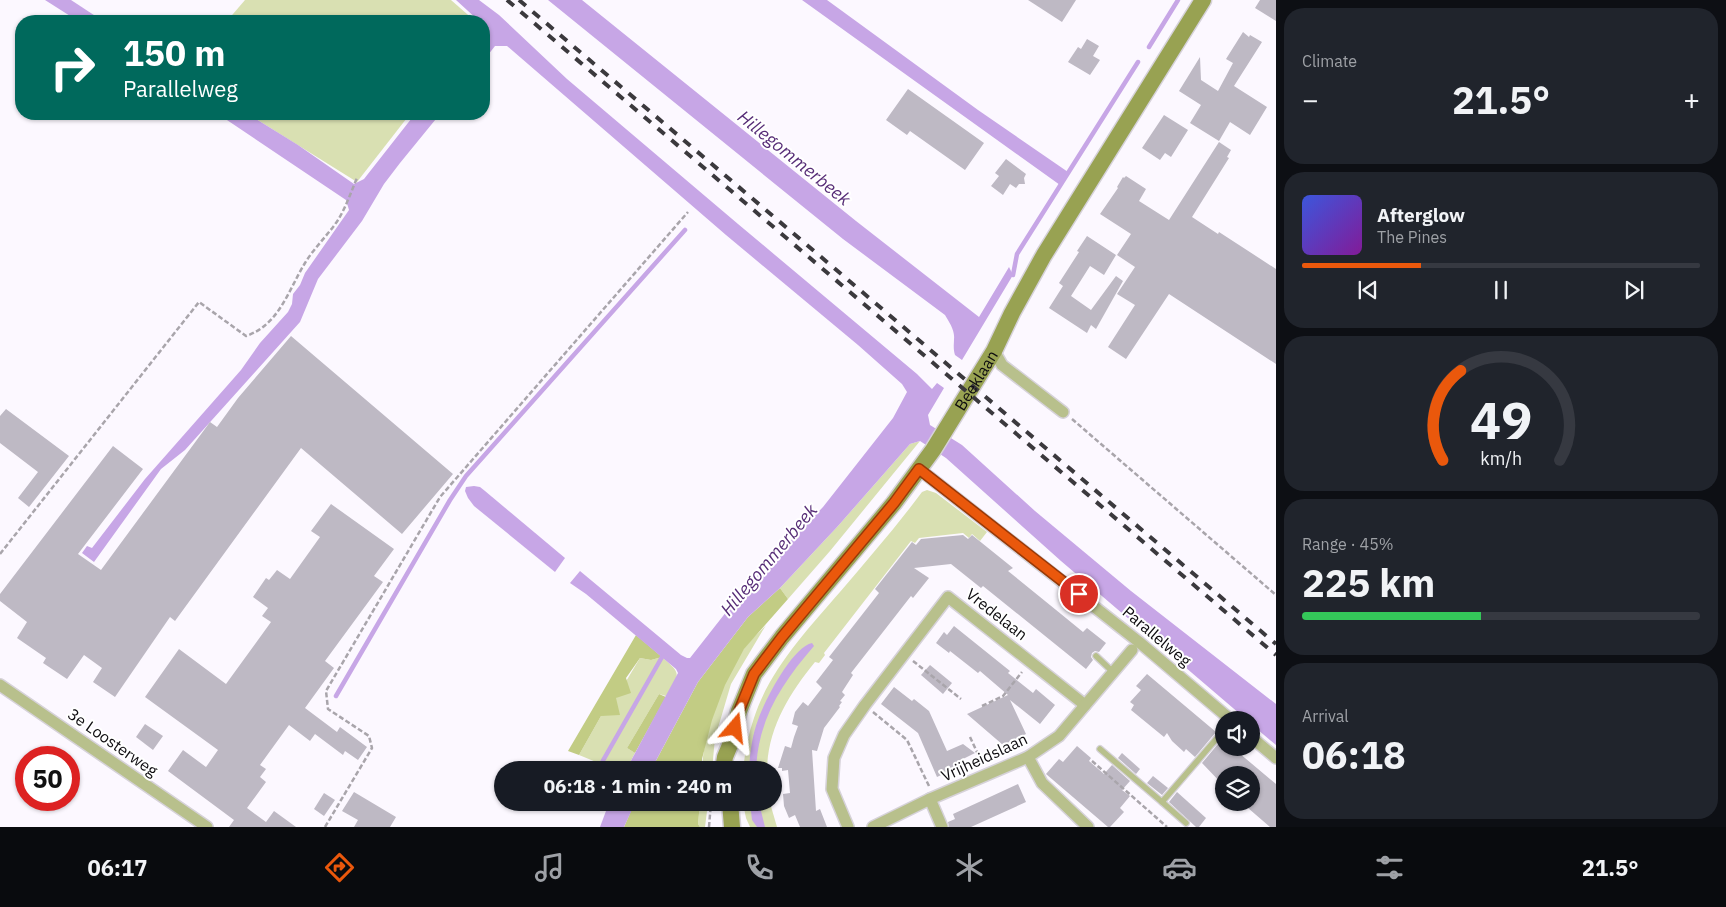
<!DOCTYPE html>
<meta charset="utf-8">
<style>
:root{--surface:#171b24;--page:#20242c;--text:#f1f3f6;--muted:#9ea1a6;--line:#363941;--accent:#ea580c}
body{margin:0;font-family:"IBM Plex Sans",sans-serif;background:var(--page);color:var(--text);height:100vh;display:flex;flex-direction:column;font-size:19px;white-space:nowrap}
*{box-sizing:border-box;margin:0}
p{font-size:16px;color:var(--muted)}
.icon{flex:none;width:28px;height:28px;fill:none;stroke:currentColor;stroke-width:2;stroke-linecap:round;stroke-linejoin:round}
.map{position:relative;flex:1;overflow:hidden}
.details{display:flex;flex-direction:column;gap:8px;padding:8px;background:#0d0f14;width:450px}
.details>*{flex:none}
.guide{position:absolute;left:15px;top:15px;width:475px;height:105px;border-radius:20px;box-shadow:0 1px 4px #0004;background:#00695c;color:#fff;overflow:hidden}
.tools{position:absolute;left:1215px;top:711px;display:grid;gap:10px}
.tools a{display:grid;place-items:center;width:45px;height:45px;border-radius:50%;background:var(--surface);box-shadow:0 1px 4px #0004;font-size:25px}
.speed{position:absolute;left:15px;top:746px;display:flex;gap:10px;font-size:25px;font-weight:700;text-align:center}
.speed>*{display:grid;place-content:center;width:65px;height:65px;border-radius:50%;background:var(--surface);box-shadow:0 1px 4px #0004;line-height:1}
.speed .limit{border:8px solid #d22;background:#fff;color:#111}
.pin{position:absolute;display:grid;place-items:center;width:42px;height:42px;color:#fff;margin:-21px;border:2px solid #fff;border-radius:50%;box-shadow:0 1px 5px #0007}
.me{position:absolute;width:55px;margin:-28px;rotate:17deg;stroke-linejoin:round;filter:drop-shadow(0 0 4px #0008)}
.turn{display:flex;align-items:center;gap:18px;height:105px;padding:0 25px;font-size:22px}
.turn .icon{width:65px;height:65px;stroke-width:2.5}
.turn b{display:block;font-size:35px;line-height:42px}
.big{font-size:38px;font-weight:800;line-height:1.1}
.details .tile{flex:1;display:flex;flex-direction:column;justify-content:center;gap:8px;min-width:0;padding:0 18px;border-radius:20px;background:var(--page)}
.details .dial{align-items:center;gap:0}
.dial svg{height:130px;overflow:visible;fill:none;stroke:var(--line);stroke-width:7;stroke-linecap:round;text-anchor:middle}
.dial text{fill:var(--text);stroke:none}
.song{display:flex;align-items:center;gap:15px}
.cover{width:60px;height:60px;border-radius:8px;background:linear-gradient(135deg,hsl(230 70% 55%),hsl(290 70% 35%))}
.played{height:5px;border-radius:2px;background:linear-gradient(90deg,var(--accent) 30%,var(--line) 30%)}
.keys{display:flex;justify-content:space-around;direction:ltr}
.heat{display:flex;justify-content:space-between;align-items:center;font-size:28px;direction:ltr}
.charge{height:8px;border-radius:4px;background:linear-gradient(90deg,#34c759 45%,var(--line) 0)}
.trip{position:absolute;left:494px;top:761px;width:288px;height:50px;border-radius:25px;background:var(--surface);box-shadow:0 1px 4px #0004;font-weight:800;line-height:50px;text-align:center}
.menu{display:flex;height:80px;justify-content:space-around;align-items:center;background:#090b0e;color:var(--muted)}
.menu .icon{width:35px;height:35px}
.menu .on{color:var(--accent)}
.menu b{font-size:22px;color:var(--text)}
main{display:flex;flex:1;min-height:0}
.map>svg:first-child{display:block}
.green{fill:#d9e0b2}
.forest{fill:#c2cc84}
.water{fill:#c7a6e6}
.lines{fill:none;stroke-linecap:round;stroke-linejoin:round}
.stream{stroke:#c7a6e6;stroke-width:4.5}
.building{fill:#beb9c4}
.service-casing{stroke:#d6d2d9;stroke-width:8}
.minor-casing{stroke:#d6d2d9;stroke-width:14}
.secondary-casing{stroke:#d6d2d9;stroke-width:19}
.path{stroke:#a9a5ab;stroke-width:2.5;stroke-dasharray:5 2.5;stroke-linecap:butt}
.service{stroke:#b8c08c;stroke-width:5.5}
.minor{stroke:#b8c08c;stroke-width:11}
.secondary{stroke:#98a252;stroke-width:16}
.rail{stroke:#3b393d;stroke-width:4;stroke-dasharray:9 9;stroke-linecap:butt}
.route-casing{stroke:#983908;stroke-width:12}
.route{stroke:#ea580c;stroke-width:9}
.labels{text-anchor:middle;stroke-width:4;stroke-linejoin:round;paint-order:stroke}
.street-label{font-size:16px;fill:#0d0b0f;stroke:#fff}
.water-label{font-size:18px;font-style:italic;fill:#572d77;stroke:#fff}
</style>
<main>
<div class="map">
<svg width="1276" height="827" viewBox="0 0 1276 827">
<rect width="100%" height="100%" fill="#fcf8ff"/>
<g class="green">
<polygon points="245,0 451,0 475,21 227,21"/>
<polygon points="248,114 410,114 357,182"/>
<polygon points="920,441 830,551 788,599 780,588 838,526 910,444"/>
<path d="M927 490 936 493 987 532 980 541 972 534 969 538 963 533 919 538 915 543 911 541 824 653 825 655 819 663 815 662C789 694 768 728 767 770H743C745 752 748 735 754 718 770 669 807 630 840 592 868 559 896 527 922 492Z"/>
<path d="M766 625 731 684 715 738 712 770H702C704 729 721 685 743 650 749 641 759 633 766 625Z"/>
<path d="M662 657C683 675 679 674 666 696L659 694 627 748 635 753 626 770H612L601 764 579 755 601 716 616 698 640 658 651 660Z"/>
<polygon points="700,803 708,803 705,827 700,827 698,824"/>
<polygon points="743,803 770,803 777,827 750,827 746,818"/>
</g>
<g class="forest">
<polygon points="780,588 788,599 744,649 725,685 712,720 702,759 702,770 651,770 698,682 748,617"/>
<polygon points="636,635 662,657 651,660 640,658 626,678 631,693 616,698 620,715 601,716 579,755 568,751"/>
<polygon points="659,694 666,697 635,753 627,748"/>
<polygon points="635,802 700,803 698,824 700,827 624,827"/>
</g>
<g class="water">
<polygon points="45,0 71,0 103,21 78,21"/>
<polygon points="456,0 479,0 499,15 567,79 738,224 917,374 932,389 937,383 944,388 928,415 930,425 962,445 1035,511 1131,591 1276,704 1276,745 1251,724 1251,720 1247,720 1061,561 946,458 920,441 910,444 838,526 780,588 748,617 698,682 651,770 626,770 678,673 676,669 586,594 570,583 580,571 681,655 687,658 690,658 745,588 823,507 893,418 907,392 902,384 858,345 726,235 507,46 495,46 484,60 484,21 479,21"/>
<path d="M548 0H582L856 221 979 317 1009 267 1013 275 962 360 955 355C953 348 954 345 954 339 955 330 949 322 945 315L843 239Z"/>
<polygon points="802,0 827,0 978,110 1068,172 1060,185"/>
<polygon points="218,114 248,114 298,145 354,184 364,179 415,114 440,114 400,163 384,184 362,221 318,279 300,322 185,450 161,469 94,562 82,553 87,546 92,548 145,479 241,370 260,343 288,312 292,304 293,294 300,285 305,273 349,210 346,200"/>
<polygon points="474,486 480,487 485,491 565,558 555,572 474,506 468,498 465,491 466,487"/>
<path d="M812 643 814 646C782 683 758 719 756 770H749C750 753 752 736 758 720 764 702 792 647 812 643Z"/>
<polygon points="609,803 635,803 624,827 600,827"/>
<polygon points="750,803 759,803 765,827 757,827 752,820"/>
</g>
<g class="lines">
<g class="stream">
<polyline points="1149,47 1178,0"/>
<polyline points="1013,275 1017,254 1138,62"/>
<polyline points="336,696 450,500 466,476 685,230"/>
<polyline points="601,764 662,657"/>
</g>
</g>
<g class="building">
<polygon points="1028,0 1076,0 1062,22"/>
<polygon points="1260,0 1276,0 1276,21 1255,8"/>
<polygon points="1243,32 1249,37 1250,35 1262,42 1234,86 1267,107 1250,135 1230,122 1219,141 1190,123 1201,105 1179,91 1200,57 1201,80 1218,91 1233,63 1226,59"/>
<polygon points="1087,39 1099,46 1093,56 1100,60 1090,75 1068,62 1078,47 1081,49"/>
<polygon points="908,89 984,143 965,170 910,131 907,135 886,120"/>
<polygon points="1164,115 1188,130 1171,157 1165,153 1160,160 1142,148"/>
<polygon points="1219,142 1231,150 1227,157 1229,158 1192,217 1218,234 1219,232 1276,269 1276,364 1169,294 1126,359 1108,347 1135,305 1117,294 1135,267 1117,255 1131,234 1100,214 1118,188 1117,187 1123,177 1124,178 1126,176 1146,189 1139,201 1169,220"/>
<polygon points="1006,159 1026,174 1024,178 1025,184 1019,184 1016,188 1010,184 1003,195 991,186 999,176 995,173"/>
<polygon points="1087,236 1116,255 1104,275 1090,266 1071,296 1091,310 1116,276 1123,281 1096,329 1091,325 1087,333 1049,308 1063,286 1059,283 1079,252 1077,251"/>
<polygon points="291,336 453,474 402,534 301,448 175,621 170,617 115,697 93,682 102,668 84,655 67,679 43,663 46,658 17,638 27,622 0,601 0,594 113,446 143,469 78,554 101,570 210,422 217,427 238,398"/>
<polygon points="6,409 69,456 29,507 18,498 38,472 0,443 0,416"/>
<polygon points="331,504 394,549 374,576 383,582 325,661 334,668 305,708 337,732 340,727 367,747 358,760 345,751 343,755 315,734 310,741 289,725 260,765 266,769 260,777 266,782 247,808 266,822 274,811 296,827 229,827 234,820 168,771 183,750 206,767 218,750 145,697 179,649 226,684 271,622 262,616 268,608 253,597 266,578 269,580 277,570 290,579 320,537 311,531"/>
<polygon points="963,535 968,539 972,535 1013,568 1008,571 1061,614 1083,632 1087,628 1106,643 1099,652 1095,651 1092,653 1091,657 1093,660 1086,669 983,586 981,588 951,564 914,568 929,578 913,598 911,596 851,673 853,675 842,692 845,695 840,701 842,702 839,706 840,707 824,728 817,751 812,750 816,811 820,809 827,827 800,827 795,815 789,818 784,806 783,794 790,793 788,770 782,771 782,768 778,768 785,746 791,748 794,737 798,726 792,724 795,712 803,702 808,706 822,688 816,682 833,660 829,657 879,593 875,589 912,542 916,545 921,539"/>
<polygon points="954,626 1010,671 1008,673 1033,693 1036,689 1055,705 1040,724 1010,700 1026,734 1003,745 967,714 1008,695 980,671 978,673 950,651 949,653 936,643 944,632 947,635"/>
<polygon points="930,665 952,683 943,694 921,675"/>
<polygon points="1147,674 1216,732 1195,757 1186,749 1184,752 1172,741 1167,733 1164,737 1131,710 1134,705 1130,702 1141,690 1136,686"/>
<polygon points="894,687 912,701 914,699 929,711 947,751 963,744 975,753 955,763 958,767 937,777 918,733 881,704"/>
<polygon points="145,724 163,736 153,750 136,737"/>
<polygon points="1223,738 1224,748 1233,748 1276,784 1276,827 1270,827 1248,808 1251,804 1251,775 1224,775 1223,785 1202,763"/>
<polygon points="1077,746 1091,758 1089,761 1104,774 1112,765 1130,781 1122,790 1130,796 1120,808 1124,812 1110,827 1108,827 1046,774 1059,759 1063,762"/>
<polygon points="1122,753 1140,769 1136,774 1118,758"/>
<polygon points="1153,776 1168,788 1162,795 1147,783"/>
<polygon points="1018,784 1026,802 971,827 949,827 948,822 955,819 953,814"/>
<polygon points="354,792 396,817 390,827 354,827 358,820 342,811"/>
<polygon points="1177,792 1206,818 1199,827 1196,827 1169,802"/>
<polygon points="324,793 335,800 324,816 314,809"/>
</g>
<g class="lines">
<defs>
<g id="service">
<polyline points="1096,656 1113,672"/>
<polyline points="1100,749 1162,802"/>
<polyline points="1186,823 1162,802 1224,730"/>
</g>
<g id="minor">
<polyline points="994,351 1002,365 1063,412"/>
<polyline points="919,469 1139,642 1231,720"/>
<polyline points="0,685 207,827"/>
<polyline points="1251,737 1276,758"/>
<polyline points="1028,757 1042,783 1088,827"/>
<polyline points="930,799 942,827"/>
<polyline points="848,827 832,789 834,758 844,735 865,705 948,597 1085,705"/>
<polyline points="873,827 930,799 1028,757 1059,736 1132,650"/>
</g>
<g id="secondary">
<path id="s1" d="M723 770 725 757 730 745 739 711 754 674 782 637 894 503 933 450 994 351 1012 313 1044 255 1203 0"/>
<polyline points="730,802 732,827"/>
</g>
</defs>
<use href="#service" class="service-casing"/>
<use href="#minor" class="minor-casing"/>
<use href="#secondary" class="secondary-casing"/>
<g class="path">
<polyline points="1072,419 1276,595"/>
<path d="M0 554 199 302 246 336C279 325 288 291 305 263 314 248 328 235 338 220 346 207 351 192 357 178"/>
<polyline points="913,661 961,699"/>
<polyline points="982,706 1003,696 1022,672"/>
<polyline points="873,712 907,740 929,786"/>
<polyline points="970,737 982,763"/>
<polyline points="1092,761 1167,827"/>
<polyline points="325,827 372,748 369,736 328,709 326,691 440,497 688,212"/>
<polyline points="709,827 711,802"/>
</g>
<use href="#service" class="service"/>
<use href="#minor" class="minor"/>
<use href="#secondary" class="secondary"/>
<g class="rail">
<polyline points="507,0 1276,655"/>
<polyline points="519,0 1276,644"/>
</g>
</g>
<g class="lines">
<defs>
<polyline id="route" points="735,728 739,711 754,674 782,637 894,503 919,469 1079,594"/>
</defs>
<use href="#route" class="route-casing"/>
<use href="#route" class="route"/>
</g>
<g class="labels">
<g class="street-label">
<text dy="6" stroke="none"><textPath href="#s1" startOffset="470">Beeklaan</textPath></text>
<text transform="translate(997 614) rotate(38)" y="6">Vredelaan</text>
<text transform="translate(1157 636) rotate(40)" y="6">Parallelweg</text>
<text transform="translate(113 742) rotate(35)" y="6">3e Loosterweg</text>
<text transform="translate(984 757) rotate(-25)" y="6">Vrijheidslaan</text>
</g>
<g class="water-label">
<text transform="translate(794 158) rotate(39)" y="6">Hillegommerbeek</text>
<text transform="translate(769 560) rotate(-50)" y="6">Hillegommerbeek</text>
</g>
</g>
</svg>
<div class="tools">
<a><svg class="icon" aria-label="sound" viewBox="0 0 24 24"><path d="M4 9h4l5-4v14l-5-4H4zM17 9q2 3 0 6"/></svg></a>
<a><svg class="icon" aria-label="layers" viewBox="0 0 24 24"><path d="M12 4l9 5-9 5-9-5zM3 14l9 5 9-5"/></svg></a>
</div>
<div class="speed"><div class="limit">50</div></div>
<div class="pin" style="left:1079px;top:594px;background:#d93025"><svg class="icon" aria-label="arrive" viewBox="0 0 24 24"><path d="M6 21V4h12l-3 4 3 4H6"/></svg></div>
<svg class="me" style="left:735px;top:728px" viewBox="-20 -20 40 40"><path d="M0-17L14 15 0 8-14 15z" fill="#ea580c" stroke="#fff" stroke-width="4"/></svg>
<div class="trip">06:18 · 1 min · 240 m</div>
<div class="guide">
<div class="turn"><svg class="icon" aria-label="right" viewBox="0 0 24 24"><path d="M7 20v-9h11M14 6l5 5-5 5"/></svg><div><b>150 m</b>Parallelweg</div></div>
</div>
</div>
<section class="details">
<div class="tile"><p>Climate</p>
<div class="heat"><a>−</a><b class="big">21.5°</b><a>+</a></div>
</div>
<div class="tile">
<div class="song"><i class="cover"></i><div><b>Afterglow</b><p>The Pines</p></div></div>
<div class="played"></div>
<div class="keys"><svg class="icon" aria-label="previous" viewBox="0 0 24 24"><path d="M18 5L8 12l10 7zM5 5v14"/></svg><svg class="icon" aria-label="pause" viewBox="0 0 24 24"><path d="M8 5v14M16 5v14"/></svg><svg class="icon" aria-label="next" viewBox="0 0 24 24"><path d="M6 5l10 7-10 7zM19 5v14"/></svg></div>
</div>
<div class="tile dial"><svg viewBox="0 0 100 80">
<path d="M14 69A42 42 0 1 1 86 69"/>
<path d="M14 69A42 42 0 0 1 25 14" stroke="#ea580c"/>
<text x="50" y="56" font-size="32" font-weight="700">49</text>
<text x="50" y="72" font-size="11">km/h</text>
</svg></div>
<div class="tile"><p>Range · 45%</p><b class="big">225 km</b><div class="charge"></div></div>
<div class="tile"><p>Arrival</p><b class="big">06:18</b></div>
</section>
</main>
<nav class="menu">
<b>06:17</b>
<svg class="icon on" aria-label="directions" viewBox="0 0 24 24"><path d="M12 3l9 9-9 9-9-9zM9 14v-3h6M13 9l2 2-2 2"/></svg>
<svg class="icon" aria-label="music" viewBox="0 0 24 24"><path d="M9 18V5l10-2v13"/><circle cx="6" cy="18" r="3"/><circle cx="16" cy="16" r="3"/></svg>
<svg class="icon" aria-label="phone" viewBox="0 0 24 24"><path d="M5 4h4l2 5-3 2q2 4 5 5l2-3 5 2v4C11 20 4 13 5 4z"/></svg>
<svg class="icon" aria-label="climate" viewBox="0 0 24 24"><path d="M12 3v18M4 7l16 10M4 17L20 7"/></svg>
<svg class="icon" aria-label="car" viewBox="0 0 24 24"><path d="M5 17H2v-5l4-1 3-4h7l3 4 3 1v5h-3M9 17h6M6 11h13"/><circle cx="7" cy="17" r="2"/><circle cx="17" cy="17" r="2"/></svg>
<svg class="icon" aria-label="filters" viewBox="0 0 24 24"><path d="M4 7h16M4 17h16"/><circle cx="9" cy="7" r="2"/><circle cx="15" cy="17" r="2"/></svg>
<b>21.5°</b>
</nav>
